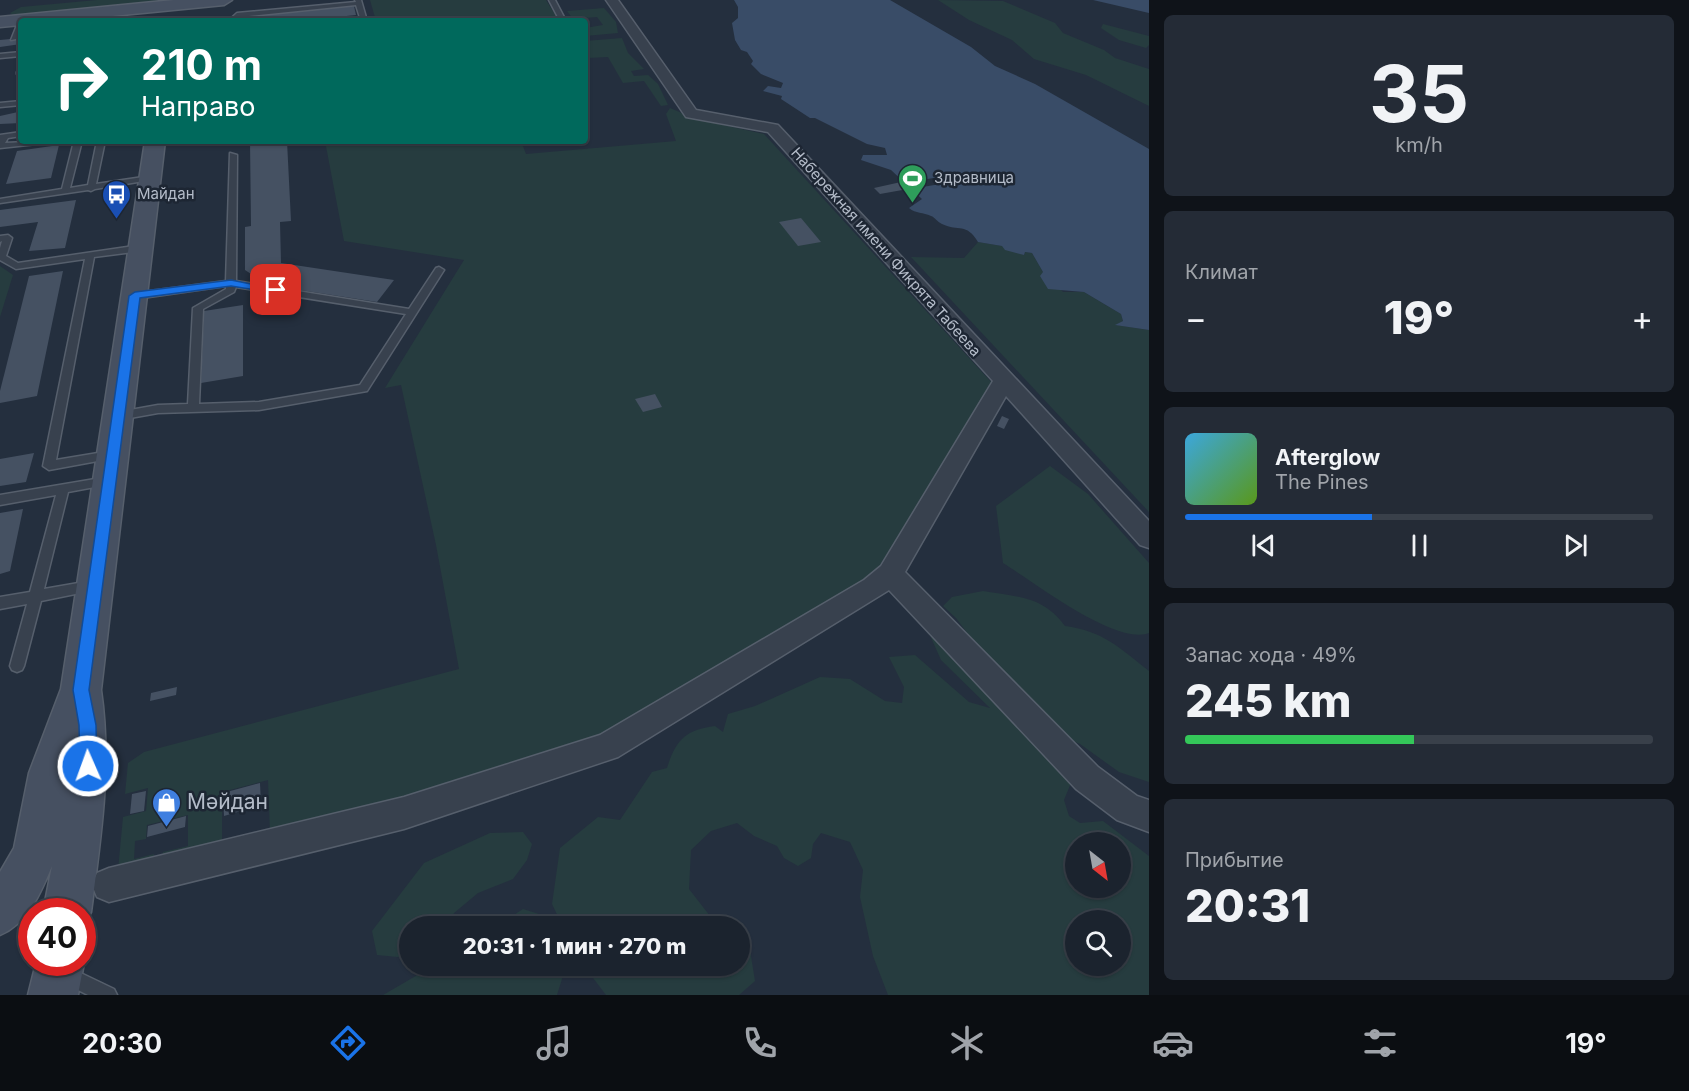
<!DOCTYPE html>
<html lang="ru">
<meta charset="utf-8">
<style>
:root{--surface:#1b232e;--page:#242b36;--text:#f1f3f6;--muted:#a0a4aa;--line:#39404a;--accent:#1a73e8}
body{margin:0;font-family:Inter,sans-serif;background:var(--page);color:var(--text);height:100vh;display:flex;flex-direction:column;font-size:22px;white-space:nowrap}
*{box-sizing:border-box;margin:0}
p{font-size:20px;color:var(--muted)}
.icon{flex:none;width:33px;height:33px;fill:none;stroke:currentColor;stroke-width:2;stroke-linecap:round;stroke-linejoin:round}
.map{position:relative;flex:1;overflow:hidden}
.sheet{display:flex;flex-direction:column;gap:15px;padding:15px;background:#0f1319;width:540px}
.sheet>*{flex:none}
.top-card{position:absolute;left:18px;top:18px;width:570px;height:126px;border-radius:6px;box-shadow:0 2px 4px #0004,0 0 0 2px var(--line);background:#00695c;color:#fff;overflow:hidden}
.needle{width:39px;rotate:149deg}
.buttons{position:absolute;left:1065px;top:832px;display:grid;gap:12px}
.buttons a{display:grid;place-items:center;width:66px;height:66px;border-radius:50%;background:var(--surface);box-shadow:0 2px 4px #0004,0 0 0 2px var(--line);font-size:30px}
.speed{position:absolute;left:18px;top:898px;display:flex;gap:12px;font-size:30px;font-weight:700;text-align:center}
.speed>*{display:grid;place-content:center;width:78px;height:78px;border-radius:50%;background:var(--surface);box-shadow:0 2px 4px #0004,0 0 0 2px var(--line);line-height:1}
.speed .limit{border:9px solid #d22;background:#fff;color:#111}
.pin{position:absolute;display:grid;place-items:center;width:51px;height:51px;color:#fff;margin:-26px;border-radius:12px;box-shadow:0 3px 9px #0006}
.me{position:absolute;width:66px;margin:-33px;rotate:358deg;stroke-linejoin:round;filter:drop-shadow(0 0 4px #0008)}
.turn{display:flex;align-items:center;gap:21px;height:126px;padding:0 24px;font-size:27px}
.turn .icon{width:78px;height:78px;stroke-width:2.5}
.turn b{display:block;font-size:42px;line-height:51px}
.big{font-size:45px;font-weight:800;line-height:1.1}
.sheet .widget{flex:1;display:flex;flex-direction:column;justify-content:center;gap:9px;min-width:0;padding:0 21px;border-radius:9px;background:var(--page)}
.sheet .dial{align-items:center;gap:0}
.dial b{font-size:78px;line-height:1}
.song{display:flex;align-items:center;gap:18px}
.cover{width:72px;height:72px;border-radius:9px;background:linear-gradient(135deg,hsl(200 70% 55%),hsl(90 70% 35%))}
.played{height:6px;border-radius:3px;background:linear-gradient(90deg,var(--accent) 40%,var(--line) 40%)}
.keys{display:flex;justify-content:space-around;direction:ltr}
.heat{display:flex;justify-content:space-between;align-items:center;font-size:33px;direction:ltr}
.charge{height:9px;border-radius:4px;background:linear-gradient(90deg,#34c759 49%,var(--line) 0)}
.trip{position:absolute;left:399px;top:916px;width:351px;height:60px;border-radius:30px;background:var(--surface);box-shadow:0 2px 4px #0004,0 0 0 2px var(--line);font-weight:800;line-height:60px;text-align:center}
.tabs{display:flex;height:96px;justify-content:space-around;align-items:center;background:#0b0e12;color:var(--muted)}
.tabs .icon{width:42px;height:42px}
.tabs .active{color:var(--accent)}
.tabs b{font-size:27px;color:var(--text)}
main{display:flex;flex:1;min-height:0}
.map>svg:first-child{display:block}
.green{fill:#263c3f;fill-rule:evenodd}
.water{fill:#394c67}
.pier{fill:#242f3e}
.building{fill:#455162}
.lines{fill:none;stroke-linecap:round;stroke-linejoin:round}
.lane-casing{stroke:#565f6c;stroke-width:3}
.street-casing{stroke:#565f6c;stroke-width:3}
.secondary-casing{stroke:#565f6c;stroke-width:3}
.lane{fill:#38414e;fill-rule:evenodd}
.street{fill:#38414e;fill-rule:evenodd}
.secondary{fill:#465061;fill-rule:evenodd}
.route{fill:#1a73e8;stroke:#114b97;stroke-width:1.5}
.labels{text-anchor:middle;stroke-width:5;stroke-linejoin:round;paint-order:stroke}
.far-poi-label{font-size:15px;fill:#b4bcc9;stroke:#1d2633;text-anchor:start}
.far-street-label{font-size:15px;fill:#b4bcc9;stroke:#1d2633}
.near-poi-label{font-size:21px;fill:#b4bcc9;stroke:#1d2633;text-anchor:start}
</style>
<main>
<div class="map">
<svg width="1149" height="995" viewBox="0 0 1149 995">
<rect width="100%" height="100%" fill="#242f3e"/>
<g class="green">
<polygon points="97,0 164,0 163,4 14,16 10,13 21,7"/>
<polygon points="370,0 546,0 559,21 376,21"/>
<polygon points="938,0 1003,1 1055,23 1063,33 1104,50 1115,58 1149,69 1149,106 1086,75 1034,59 1012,40 969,20"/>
<polygon points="604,8 616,22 618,33 585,36 585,28 603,25 597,17 573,19 567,11"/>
<polygon points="1103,24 1149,36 1149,45 1146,48 1119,40 1101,28"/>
<polygon points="622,38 628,53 644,69 631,71 634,76 648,75 658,84 668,105 661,106 644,81 623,83 608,57 588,58 585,41"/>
<polygon points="670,108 696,119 764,134 992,383 879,567 862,581 601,735 405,800 270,833 268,780 222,792 222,846 162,859 163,852 188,846 188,815 147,825 146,839 135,841 134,859 154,854 153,862 118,870 123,817 146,811 148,788 125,794 128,763 144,752 459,669 436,545 401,385 385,388 464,260 344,241 325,141 521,141 526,154 676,141 666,114"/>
<polygon points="978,242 1002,246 1024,255 1025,252 1032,253 1043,272 1063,292 1084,292 1121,314 1123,321 1116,325 1149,330 1149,512 911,257 964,258"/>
<polygon points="0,266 13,275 0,317"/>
<path d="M1050 466 1088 494 1149 563V633C1116 646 1034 582 1003 563L996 506Z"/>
<path d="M983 591C1018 597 1043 596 1065 626 1103 631 1120 648 1149 671V782L1119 772 1080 744 1063 737 1058 754 1071 783 1064 800 1069 816 1080 823 1103 821 1149 856V995H888L873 956 860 897 863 870 850 842 821 833 813 844 811 858 798 866 784 858 777 846 754 836 737 823 711 831 691 850 689 889 710 916 737 927H563L552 904 560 848 598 817 620 820 652 772 667 768C676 740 685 730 715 726L723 732 728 714 755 706 820 677 850 679 885 701 902 703 904 687 889 657 915 655 969 702 990 708 941 660 929 633 941 627 964 643 971 638 956 618 943 606 952 597ZM1076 843H1120V888H1076ZM1076 921H1120V966H1076Z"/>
<polygon points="523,832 532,844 527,860 513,879 478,893 454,913 447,927 410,927 408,958 377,955 372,931 424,863 490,833"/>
<polygon points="523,909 539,914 547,927 495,927"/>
<polygon points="740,931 750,950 755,981 739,995 606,995 584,966 740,966"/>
<polygon points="433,966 566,966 557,995 383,995"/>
</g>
<g class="water">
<path d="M734 0H890L971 47 995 66 1035 84 1149 149V330L1115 325 1123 321 1121 314 1084 292 1048 289 1040 276 1043 272 1032 253 1025 252 1024 255 1005 250 1002 246 978 242C966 222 959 232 942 224 937 222 935 217 931 216 923 212 916 214 909 208L922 199 891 170 861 160 863 155H887L885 148 867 144 815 118H810L781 99 782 96 763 91 768 86 781 88 783 83 761 74 751 64 753 61 747 52 741 50 735 40 732 23 738 18V7Z"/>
<polygon points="1093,0 1149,0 1149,13"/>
</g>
<polygon class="pier" points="958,174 965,180 910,189 903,183"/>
<g class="building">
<polygon points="354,6 356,15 298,21 236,21 236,17"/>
<polygon points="21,38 21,44 0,47 0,40"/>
<polygon points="18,112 21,112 21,123 0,124 0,116"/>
<polygon points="250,141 287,141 291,221 280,222 281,263 394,280 377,302 268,285 245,270 245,227 251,226"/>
<polygon points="59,145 51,178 6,184 17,151"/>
<polygon points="901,182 908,189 880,194 874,188"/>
<polygon points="76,200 65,248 29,251 38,222 0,227 0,210"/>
<polygon points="801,218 821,242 798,246 779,222"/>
<polygon points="63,271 37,396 0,403 0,391 29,276"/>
<polygon points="243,305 243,376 201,383 204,311"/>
<polygon points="655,394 662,407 643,412 635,399"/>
<polygon points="1002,416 1009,419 1004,429 997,426"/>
<polygon points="34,453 26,482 0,486 0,459"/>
<polygon points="23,509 10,571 0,574 0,513"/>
<polygon points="177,687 176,695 150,701 151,693"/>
<polygon points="260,783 261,805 224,816 223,793"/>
<polygon points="146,791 144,811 130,814 132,794"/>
<polygon points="186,816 185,827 147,837 148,826"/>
</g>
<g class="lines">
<defs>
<g id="lane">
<polygon points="355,0 361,0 367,21 361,21 356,5 239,17 234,21 228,21 237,13 356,2"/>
<polygon points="549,0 555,0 566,21 560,21"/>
<polygon points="22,18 25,20 21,21 21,29 16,39 11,40 19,20"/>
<polygon points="21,52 21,56 0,58 0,54"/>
<polygon points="21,70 21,75 17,74 17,72"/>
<polygon points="21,101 21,105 0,107 0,103"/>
<polygon points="21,132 21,136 8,138 5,143 50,141 46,143 0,148 0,135"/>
<polygon points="74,141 82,141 70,188 88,185 97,141 105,141 96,184 150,176 154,178 150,180 95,189 91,191 88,190 0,203 0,199 62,189"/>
<path d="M230 153 237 155 236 281 409 309 436 268 439 267 444 270 367 391 259 410 158 413 119 420 115 419 114 416 115 413 119 412 158 405 188 404 193 308 226 289V286L135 299 130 296 135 293 226 281ZM236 287 406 314 360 385 259 402 199 404 203 309 234 292Z"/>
<polygon points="8,235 12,238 6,256 18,263 141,245 145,248 141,251 94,257 56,460 110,451 116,455 114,458 49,470 43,466 85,259 16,269 0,260 0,248 2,241 0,242 0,236"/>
<polygon points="107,477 111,478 113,481 111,484 68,492 44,589 90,581 95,582 97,586 95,590 90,591 41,601 24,666 22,670 17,672 12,670 10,666 27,604 0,609 0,597 30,592 56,495 0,505 0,495"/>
<polygon points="66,966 114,989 117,995 88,995 60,981 57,975 60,969"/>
</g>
<polygon id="street" points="606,0 618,0 696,110 778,125 1149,521 1149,548 1140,545 1006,396 905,572 1098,767 1137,796 1149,800 1149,832 1117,820 1076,789 889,590 618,757 404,829 109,902 97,897 92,885 97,873 109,868 404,797 600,735 864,580 881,566 993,381 768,132 686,117"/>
<g id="secondary">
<polygon points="174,0 232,0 224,5 61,21 21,21 21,25 0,27 0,17"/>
<path d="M145 141H165L101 690C112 765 101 837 91 912L82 929V912H43L52 866C40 894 29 922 0 935V872L14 848 29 773 61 689Z"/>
<polygon points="82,958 84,963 78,995 28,995 36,963 82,963"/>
</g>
</defs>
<use href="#lane" class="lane-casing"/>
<use href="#street" class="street-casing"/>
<use href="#secondary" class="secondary-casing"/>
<use href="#lane" class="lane"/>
<use href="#street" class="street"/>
<use href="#secondary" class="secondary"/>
</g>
<polygon class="route" points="231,280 282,290 276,293 231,286 140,298 89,690 96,725 97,766 95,772 88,775 82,772 80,766 79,725 73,690 129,296 135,292"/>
<defs>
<symbol id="stadium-pin" viewBox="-11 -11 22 30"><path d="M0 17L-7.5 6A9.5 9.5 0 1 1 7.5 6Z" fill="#2e9e5b" stroke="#1d2633"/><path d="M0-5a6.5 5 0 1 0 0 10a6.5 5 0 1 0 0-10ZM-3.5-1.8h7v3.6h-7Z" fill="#fff"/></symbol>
<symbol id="bus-pin" viewBox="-11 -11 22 30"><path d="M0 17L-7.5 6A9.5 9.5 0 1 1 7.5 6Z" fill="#1a4fb4" stroke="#1d2633"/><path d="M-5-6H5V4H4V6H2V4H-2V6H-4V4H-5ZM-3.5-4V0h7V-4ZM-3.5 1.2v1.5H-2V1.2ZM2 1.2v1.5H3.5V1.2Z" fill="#fff"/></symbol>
<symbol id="shop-pin" viewBox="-11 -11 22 30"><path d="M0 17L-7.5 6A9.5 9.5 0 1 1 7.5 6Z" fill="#3f7fe0" stroke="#1d2633"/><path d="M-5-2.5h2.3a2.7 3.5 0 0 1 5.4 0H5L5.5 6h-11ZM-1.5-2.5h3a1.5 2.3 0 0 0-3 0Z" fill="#fff"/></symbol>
</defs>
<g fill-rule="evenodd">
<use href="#stadium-pin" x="896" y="162" width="33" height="45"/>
<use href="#bus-pin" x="100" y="178" width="33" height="45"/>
<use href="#shop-pin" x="150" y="786" width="33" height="45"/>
</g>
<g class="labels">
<g class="far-poi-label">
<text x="934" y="183">Здравница</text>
<text x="137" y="199">Майдан</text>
</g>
<g class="far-street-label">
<text transform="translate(886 252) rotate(48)" y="5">Набережная имени Фикрята Табеева</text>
</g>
<g class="near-poi-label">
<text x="187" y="809">Мәйдан</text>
</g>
</g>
</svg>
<div class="buttons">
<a><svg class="needle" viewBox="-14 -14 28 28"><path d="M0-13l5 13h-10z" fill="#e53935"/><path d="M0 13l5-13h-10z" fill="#a0a4aa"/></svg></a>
<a><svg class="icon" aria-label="search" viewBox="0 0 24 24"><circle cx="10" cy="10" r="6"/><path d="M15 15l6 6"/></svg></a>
</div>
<div class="speed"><div class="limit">40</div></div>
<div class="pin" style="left:276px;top:290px;background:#d93025"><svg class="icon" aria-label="arrive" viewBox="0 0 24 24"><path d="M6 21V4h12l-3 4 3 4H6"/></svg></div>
<svg class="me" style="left:88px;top:766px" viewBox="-20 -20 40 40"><circle r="17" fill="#1a73e8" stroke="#fff" stroke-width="3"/><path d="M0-11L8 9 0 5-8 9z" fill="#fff"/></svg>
<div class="trip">20:31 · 1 мин · 270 m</div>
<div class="top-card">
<div class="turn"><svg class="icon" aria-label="right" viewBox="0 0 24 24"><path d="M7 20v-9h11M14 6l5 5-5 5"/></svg><div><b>210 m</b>Направо</div></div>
</div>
</div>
<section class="sheet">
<div class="widget dial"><b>35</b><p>km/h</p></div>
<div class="widget"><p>Климат</p>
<div class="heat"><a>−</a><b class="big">19°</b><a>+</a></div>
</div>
<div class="widget">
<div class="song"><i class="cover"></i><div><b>Afterglow</b><p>The Pines</p></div></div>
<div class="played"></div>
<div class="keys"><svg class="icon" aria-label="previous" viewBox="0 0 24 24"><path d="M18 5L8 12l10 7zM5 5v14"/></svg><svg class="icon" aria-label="pause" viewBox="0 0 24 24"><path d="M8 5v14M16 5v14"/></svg><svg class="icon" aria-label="next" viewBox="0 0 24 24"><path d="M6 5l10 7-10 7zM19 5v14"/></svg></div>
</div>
<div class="widget"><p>Запас хода · 49%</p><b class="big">245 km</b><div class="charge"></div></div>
<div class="widget"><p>Прибытие</p><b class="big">20:31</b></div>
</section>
</main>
<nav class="tabs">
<b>20:30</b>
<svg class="icon active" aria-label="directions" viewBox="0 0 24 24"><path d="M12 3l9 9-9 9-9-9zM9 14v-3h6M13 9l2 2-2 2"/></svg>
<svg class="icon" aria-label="music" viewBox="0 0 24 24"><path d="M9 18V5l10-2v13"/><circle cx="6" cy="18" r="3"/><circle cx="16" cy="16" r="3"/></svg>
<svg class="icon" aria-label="phone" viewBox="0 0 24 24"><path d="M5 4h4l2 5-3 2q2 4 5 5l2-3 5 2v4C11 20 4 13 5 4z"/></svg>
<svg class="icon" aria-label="climate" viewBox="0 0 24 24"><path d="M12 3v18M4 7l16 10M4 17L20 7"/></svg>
<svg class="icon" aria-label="car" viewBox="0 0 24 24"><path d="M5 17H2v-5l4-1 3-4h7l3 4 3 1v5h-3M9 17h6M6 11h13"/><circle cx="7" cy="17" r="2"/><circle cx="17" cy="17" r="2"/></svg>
<svg class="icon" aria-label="filters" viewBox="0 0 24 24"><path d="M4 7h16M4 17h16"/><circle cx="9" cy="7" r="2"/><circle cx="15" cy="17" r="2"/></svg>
<b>19°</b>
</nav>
